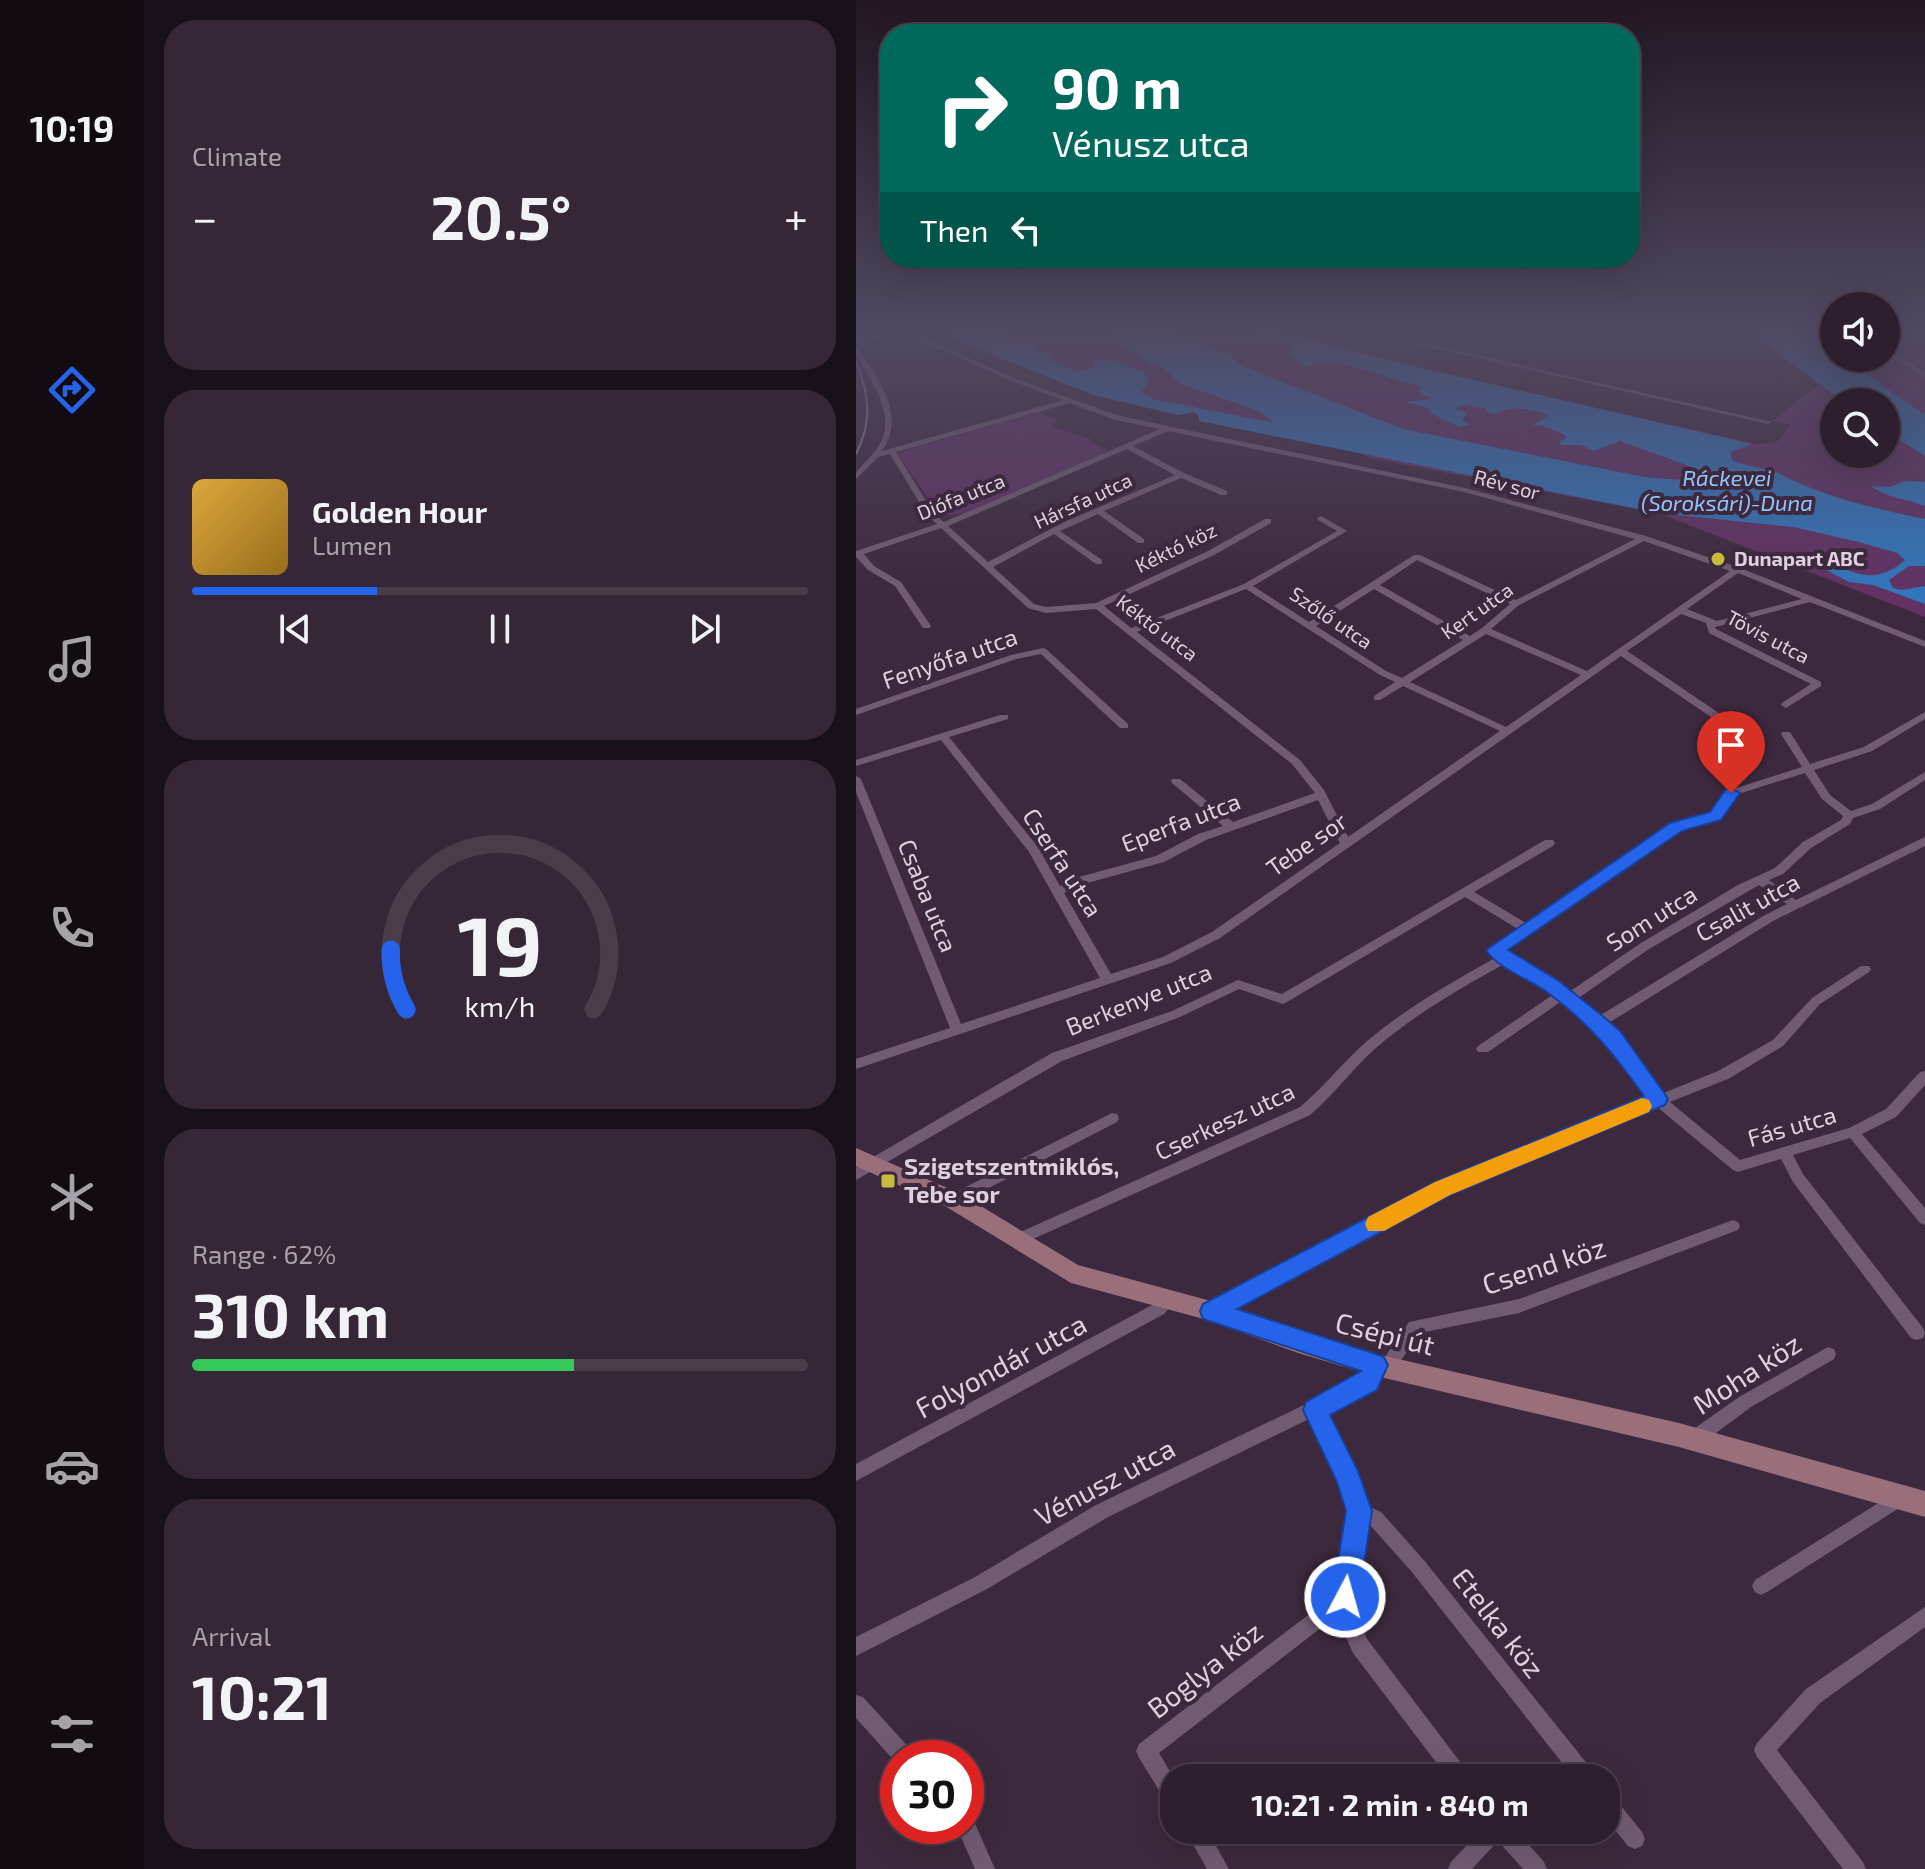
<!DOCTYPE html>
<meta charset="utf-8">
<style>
:root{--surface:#2e1f2e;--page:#362736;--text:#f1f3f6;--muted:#a7a2aa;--line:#493d4a;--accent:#2563eb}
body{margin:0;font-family:"Exo 2",sans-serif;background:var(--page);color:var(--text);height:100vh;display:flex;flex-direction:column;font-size:30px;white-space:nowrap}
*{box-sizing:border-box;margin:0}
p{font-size:26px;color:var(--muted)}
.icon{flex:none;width:44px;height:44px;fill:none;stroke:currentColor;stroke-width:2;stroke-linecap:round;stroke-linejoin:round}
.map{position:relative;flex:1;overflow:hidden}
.details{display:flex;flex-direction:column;gap:20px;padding:20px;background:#191119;width:712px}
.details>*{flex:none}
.top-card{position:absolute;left:24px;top:24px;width:760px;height:244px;border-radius:32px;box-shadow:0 8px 32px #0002,0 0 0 2px var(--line);background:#00695c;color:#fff;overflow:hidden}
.fabs{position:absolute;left:964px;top:292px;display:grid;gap:16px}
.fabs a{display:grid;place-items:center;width:80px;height:80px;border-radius:50%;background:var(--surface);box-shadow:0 8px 32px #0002,0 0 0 2px var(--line);font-size:40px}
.speed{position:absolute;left:24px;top:1740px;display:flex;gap:16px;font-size:40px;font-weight:700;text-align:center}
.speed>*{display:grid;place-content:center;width:104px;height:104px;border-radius:50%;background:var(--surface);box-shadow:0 8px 32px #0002,0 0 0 2px var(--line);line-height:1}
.speed .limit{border:12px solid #d22;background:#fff;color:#111}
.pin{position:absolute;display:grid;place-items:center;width:68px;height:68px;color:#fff;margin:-82px -34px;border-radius:50% 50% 50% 0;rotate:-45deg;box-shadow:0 0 8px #0007}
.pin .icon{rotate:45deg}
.me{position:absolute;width:88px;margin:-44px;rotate:6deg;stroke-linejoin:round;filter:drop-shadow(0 0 6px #0008)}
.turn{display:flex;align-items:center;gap:28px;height:168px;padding:0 40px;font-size:36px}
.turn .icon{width:104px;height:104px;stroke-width:2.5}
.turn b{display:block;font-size:56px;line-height:68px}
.then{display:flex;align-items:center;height:76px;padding:0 40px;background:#0003;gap:16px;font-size:30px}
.big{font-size:60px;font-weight:700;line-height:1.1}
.details .card{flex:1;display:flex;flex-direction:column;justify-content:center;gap:12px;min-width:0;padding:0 28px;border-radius:32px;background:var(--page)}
.details .dial{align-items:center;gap:0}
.dial svg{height:208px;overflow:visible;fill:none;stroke:var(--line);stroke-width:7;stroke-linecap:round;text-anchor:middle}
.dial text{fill:var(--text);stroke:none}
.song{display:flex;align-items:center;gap:24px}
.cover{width:96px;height:96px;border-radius:12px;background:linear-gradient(135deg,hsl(40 70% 55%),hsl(40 70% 35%))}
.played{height:8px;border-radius:4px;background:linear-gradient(90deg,var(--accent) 30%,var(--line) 30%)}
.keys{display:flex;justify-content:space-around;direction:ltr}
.heat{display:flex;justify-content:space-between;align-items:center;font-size:44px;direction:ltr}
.charge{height:12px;border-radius:6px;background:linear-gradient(90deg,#34c759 62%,var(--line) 0)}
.trip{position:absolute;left:304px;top:1764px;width:460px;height:80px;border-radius:32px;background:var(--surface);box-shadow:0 8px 32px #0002,0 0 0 2px var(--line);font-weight:700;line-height:80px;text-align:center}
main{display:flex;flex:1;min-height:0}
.menu{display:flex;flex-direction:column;width:144px;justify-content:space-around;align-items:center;background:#120c12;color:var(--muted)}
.menu .icon{width:56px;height:56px}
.menu .selected{color:var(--accent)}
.menu b{font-size:36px;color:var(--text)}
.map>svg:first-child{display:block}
.green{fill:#613263;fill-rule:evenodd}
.water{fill:#3276bb;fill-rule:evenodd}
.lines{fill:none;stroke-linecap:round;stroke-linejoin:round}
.street{fill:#725b72;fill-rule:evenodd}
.secondary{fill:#996f7c;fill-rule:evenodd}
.tram{stroke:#907f90;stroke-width:2}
.route{fill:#2563eb;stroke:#184099;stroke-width:2}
.slow{fill:#f59e0b}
.poi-dot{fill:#c5bc3d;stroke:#3d293d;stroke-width:3}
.labels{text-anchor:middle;stroke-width:8;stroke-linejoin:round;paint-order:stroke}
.far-street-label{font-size:20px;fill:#ded1df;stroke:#3d293d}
.far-poi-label{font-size:20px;font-weight:bold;fill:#ded1df;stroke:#3d293d;text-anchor:start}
.far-water-label{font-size:22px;font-style:italic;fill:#92c4fb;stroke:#3d293d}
.street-label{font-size:24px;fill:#ded1df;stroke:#3d293d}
.poi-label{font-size:24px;font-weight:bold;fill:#ded1df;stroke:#3d293d;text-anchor:start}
.near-street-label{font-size:28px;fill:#ded1df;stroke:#3d293d}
</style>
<main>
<nav class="menu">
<b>10:19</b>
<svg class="icon selected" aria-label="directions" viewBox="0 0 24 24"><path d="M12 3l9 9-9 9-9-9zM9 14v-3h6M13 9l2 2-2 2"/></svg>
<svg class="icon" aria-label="music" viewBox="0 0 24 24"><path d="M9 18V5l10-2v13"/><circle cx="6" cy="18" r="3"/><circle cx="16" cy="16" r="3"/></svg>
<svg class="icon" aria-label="phone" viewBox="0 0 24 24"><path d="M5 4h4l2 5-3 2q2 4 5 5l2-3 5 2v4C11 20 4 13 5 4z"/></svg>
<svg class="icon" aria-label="climate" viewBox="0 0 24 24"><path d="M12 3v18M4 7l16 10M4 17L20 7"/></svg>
<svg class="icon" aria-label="car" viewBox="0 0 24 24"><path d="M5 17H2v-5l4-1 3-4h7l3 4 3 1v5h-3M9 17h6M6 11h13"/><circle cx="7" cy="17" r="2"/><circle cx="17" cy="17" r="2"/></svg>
<svg class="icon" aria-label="filters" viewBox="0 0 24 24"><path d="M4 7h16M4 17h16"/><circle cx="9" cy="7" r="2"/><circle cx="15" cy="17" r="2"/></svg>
</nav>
<section class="details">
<div class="card"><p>Climate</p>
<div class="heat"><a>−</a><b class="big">20.5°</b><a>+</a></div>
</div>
<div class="card">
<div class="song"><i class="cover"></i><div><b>Golden Hour</b><p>Lumen</p></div></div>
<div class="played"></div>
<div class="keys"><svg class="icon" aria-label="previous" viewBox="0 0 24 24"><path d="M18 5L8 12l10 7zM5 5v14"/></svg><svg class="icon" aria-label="pause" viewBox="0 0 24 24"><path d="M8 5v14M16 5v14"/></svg><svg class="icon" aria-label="next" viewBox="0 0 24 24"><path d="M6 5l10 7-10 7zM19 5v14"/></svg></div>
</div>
<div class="card dial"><svg viewBox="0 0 100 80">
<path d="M14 69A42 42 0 1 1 86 69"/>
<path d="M14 69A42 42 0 0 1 8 46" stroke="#2563eb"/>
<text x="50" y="56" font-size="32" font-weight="700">19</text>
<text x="50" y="72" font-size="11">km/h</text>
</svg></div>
<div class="card"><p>Range · 62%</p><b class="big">310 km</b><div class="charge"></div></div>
<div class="card"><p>Arrival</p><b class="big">10:21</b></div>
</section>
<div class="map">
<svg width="1069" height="1869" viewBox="0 0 1069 1869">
<rect width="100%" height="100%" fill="#3d293d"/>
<g class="green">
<path d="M81 329H415L557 366 900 444 921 442 934 425 916 421 963 384 889 329H978V358H1030V329H1069V617L802 513 513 458 497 450 343 421V416L338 412 322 415 238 395 116 347ZM978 402H1030V454H978Z"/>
<polygon points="183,412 203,421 194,426 235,439 233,441 252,451 107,514 84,516 41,453"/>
</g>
<g class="water">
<path d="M81 329H168L152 336 169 343H187L240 333 242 329H317L376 356 381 364 547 429 788 477 840 481 834 475 836 467 764 441 738 451 725 445H705L703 442 710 438 709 435 685 425 676 426 693 415C680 410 651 404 641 414L631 412 630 408 607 405 598 409 611 412 606 420 613 425 604 427 574 413 573 408 549 402 576 399 563 392 566 386C530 381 485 352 447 367L433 352 436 346 377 329H415L557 366 896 444 874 452 876 460C892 468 910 467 924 474 968 497 1020 509 1069 519V566H1053L1033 580 1037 588 1045 590 1069 586V604L1017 585 993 582 947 558 958 551C991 571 1016 589 1049 560L1041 553 1003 542 937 527 802 513 343 421V416L338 412 322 415 238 395 116 347ZM245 333 293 363 307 367 325 384 403 411 418 423 297 399 285 392 293 382 288 372 254 359 239 360 236 368 221 372 195 361 198 353 177 352 182 346Z"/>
<polygon points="889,329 945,329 978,352 978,358 987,358 1069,415 1069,456 1030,431 1030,402 988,402"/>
<path d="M1049 481 1069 482V506C1048 497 1035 500 1015 486L1034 487Z"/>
</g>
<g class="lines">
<g class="street">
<path d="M41 329H49L160 379 264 416 609 488 790 536 884 568 1069 641V647L954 602 859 627 860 629 965 682V686L930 708 925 705 926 703 955 684 853 633 850 623 825 614 771 651 897 736V740H889L765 656 364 938 315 963 0 1069V1059L94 1028 0 792V776L5 779 105 1024 244 978 173 852 85 740 0 766V760L144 715H152V719L93 737 182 847 204 886 223 877 300 856 342 834 367 826 316 783 315 781 316 779H324L377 822 459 793 436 764 240 609 190 613 172 608 85 528 8 554 18 566 45 582 75 626 73 628H67L39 586 12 570 0 557V551L81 524 71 515 34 454 22 457 0 479V472C10 461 22 451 27 437 37 410 13 377 0 355V347L3 349C22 380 51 415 26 451L207 400 156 381 48 333 0 344V340L42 330ZM214 403 259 420 304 429 88 522 78 514 40 452ZM312 431 608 492 779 539 660 600 564 555H558L453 622 397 586 491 531 465 516 461 518 462 520 481 531 388 584 275 628 248 606 358 555 415 523V519H409L352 551 240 603 190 607 178 604 137 567 198 534 240 564H246V560L204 531 242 514 282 543H288V539L248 511 325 478 365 495H371V491L328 473 277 446ZM271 449 319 475 208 522 132 562 92 526ZM788 541 874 571 731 671 635 629 663 605ZM561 560 654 604 626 628 614 636 524 585ZM882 573 946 599 861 621 831 609ZM390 589 524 675 539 682 518 696V700H524L547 686 644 731 492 837 468 790 444 760 281 632ZM518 589 607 640 546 678 530 671 460 626ZM630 634 725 675 650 727 554 682ZM462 800 484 843 356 932 307 957 255 974 208 893 231 883 308 862 350 840Z"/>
<polygon points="494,329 505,329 916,422 912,424"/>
<polygon points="1056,329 1069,331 1069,335 1057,330"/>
<polygon points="1030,348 1069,373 1069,378 1030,353"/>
<polygon points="187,648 190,649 272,724 272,728 264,728 185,654 160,659 0,715 0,709 155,655"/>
<path d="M1069 712V719L1016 751 958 770 974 795 995 811 1016 804 1069 772V780L1024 809 997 818 994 824 955 848 927 874 913 880 940 900 1069 837V846L917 921 751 1024 762 1034 805 1094 862 1071 917 1040 956 998 1005 966H1013L1015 969 1013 972 964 1004 927 1046 872 1079 814 1102 884 1160 993 1128 1030 1109 1064 1072 1069 1071V1085L1040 1117 1006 1134 1069 1208V1225L1064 1223 994 1138 937 1155 947 1174 1067 1328 1069 1333 1067 1338 1061 1340 1055 1338 937 1182 925 1159 882 1172 877 1170 801 1107 591 1192 360 1316 355 1318 350 1316 347 1311 350 1306 581 1184 794 1099 752 1040 706 1001 632 1052H622L620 1049 622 1046 698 994 650 963C605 988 559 1014 520 1048 496 1069 478 1095 454 1115L168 1243 163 1245 158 1243 156 1239 158 1235 444 1107C468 1087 487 1062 510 1042 550 1008 596 982 641 957L633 950 635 947 662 929 609 897 431 1002 427 1004 383 989 324 1017 206 1061 0 1180V1167L196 1053 316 1011 382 980 426 994 689 840H697L699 843 697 846 618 892 670 923 816 825 856 814 871 791 946 767 925 734 926 732H934L954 764 1008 747ZM949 773 966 799 987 816 985 820 947 842 919 868 882 885 785 943 713 992 701 983 648 950 824 829 864 818 879 795ZM903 885 931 904 909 915 743 1016 721 999 793 949Z"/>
<polygon points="256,1113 261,1114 263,1118 261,1122 102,1204 97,1206 92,1204 90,1200 92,1196"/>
<polygon points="877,1220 882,1222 884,1226 882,1230 663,1313 564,1333 537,1372 531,1374 525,1371 518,1387 468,1411 499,1474 510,1505 525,1512 567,1559 737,1771 740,1778 718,1778 555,1571 513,1524 509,1523 498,1579 498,1613 511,1639 611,1771 614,1778 592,1778 497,1653 484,1624 466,1627 303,1753 318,1778 318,1806 311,1803 283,1758 280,1751 283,1744 456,1612 480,1606 480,1579 494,1511 485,1482 455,1418 252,1517 131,1589 0,1656 0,1637 119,1577 240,1505 506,1377 514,1360 520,1358 526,1361 553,1322 663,1299"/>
<polygon points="312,1293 317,1295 320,1300 308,1314 0,1481 0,1464 298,1304 307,1295"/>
<polygon points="972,1347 978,1349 980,1354 978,1359 895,1407 844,1445 838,1447 832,1445 830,1439 832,1433 883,1397"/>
<polygon points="1045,1489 1051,1491 1054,1497 1051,1503 911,1592 905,1595 899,1592 896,1586 899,1580"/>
<polygon points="1069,1607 1069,1627 964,1703 921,1750 1007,1862 1010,1869 987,1869 901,1757 898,1750 901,1743 950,1689"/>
<polygon points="0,1695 7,1697 56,1751 59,1758 42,1758 42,1765 0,1718"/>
<polygon points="750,1793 757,1796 786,1832 789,1839 786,1846 779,1849 772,1846 750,1819"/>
<polygon points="110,1816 117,1819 139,1869 119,1869 100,1826 110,1826"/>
<polygon points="329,1830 351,1830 373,1869 351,1869"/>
<polygon points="625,1830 660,1830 688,1862 691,1869 667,1869 642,1841 616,1869 592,1869 595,1862"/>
</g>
<polygon class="secondary" points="0,1148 105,1194 222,1265 355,1301 442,1331 520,1354 823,1423 1069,1491 1069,1517 823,1447 520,1376 442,1353 355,1321 215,1283 89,1206 0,1166"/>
<path class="tram" d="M0 361C13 394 17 421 0 454"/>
</g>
<linearGradient id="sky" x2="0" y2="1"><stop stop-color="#221722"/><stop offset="0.56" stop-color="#514962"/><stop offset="1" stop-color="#514962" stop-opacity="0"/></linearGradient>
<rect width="1069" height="591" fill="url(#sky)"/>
<path class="route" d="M875 788 884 793 865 820 826 831 652 950 703 981 749 1018 764 1031 809 1094 812 1099 809 1105 594 1195 381 1309 520 1354 528 1357 532 1365 521 1390 474 1415 502 1471 516 1511 503 1597 499 1606 489 1610 480 1606 476 1597 490 1511 481 1482 447 1410 450 1402 505 1371 347 1319 344 1311 347 1304 579 1182 788 1096C758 1054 733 1023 691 992 673 979 642 969 630 950L814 823 854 812 870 789Z"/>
<polygon class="slow" points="786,1098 793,1100 796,1106 793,1112 594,1195 528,1231 512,1231 509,1224 512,1217 579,1182"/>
<g class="poi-dot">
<circle cx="862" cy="559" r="8"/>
<rect x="24" y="1173" width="16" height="16" rx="4"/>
</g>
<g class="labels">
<g class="far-street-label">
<text transform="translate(651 485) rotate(15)" y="7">Rév sor</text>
<text transform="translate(105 497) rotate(-22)" y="7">Diófa utca</text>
<text transform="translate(227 501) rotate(-25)" y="7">Hársfa utca</text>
<text transform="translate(320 548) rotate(-26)" y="7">Kéktó köz</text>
<text transform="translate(621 611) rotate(-35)" y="7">Kert utca</text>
<text transform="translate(475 618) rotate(34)" y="7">Szőlő utca</text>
<text transform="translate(301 628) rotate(37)" y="7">Kéktó utca</text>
<text transform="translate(912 637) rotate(28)" y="7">Tövis utca</text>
</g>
<g class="far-poi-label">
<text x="878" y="566">Dunapart ABC</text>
</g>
<g class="far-water-label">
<text x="871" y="486">Ráckevei<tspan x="871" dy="25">(Soroksári)-Duna</tspan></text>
</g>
<g class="street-label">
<text transform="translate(94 659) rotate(-19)" y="8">Fenyőfa utca</text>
<text transform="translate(325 823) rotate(-21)" y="8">Eperfa utca</text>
<text transform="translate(451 845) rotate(-35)" y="8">Tebe sor</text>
<text transform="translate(206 863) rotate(57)" y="8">Cserfa utca</text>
<text transform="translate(71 896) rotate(68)" y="8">Csaba utca</text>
<text transform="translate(892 908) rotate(-29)" y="8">Csalit utca</text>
<text transform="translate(796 919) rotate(-32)" y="8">Som utca</text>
<text transform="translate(283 1000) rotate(-22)" y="8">Berkenye utca</text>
<text transform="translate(369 1122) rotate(-25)" y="8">Cserkesz utca</text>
<text transform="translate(936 1127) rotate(-16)" y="8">Fás utca</text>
</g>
<g class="poi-label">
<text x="48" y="1175">Szigetszentmiklós,<tspan x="48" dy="28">Tebe sor</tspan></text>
</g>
<g class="near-street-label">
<text transform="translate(688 1266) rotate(-18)" y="10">Csend köz</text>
<text transform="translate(529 1334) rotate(14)" y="10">Csépi út</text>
<text transform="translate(145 1366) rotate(-28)" y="10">Folyondár utca</text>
<text transform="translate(891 1374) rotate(-33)" y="10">Moha köz</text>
<text transform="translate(249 1482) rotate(-28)" y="10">Vénusz utca</text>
<text transform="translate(642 1623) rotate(52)" y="10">Etelka köz</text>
<text transform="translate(349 1670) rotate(-38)" y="10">Boglya köz</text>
</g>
</g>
</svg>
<div class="fabs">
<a><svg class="icon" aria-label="sound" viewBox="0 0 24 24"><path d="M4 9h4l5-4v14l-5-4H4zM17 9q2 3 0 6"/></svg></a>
<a><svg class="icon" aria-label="search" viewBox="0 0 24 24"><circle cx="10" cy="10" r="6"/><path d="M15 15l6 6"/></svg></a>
</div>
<div class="speed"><div class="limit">30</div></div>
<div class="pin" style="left:875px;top:793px;background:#d93025"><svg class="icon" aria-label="arrive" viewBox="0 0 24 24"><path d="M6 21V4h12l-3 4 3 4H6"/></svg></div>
<svg class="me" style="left:489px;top:1597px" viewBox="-20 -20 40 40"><circle r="17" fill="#2563eb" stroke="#fff" stroke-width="3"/><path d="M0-11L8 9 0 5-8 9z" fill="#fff"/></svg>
<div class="trip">10:21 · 2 min · 840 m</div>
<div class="top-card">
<div class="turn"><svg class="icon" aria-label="right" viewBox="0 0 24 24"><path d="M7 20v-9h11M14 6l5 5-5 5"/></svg><div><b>90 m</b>Vénusz utca</div></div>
<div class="then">Then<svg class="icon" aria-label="left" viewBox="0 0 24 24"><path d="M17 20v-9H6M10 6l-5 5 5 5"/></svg></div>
</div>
</div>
</main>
